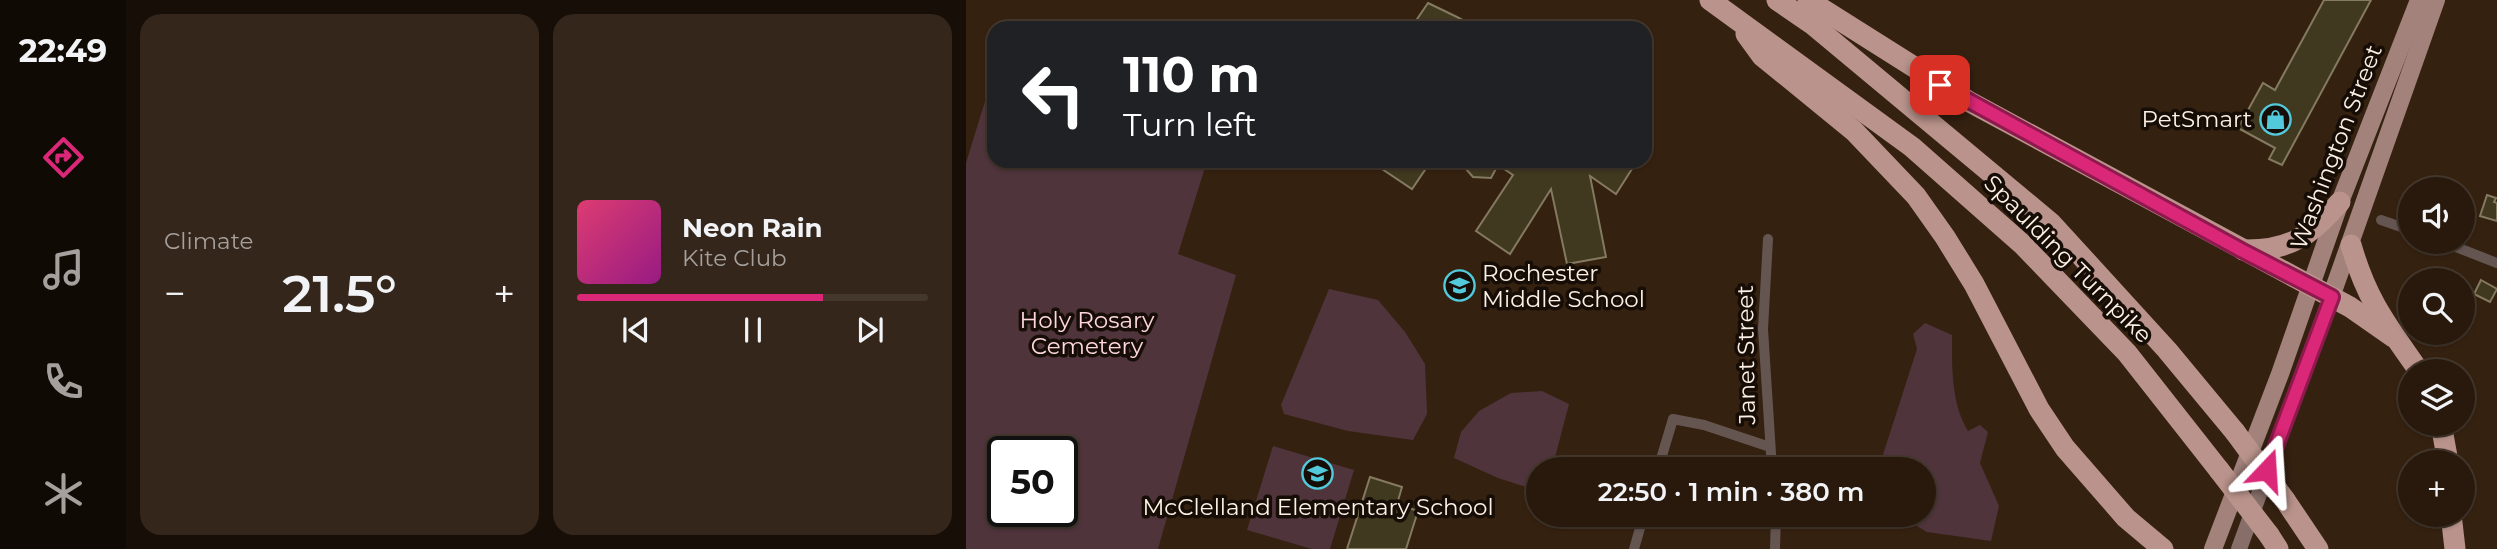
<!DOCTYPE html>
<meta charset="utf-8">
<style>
:root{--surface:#28190c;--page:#34261a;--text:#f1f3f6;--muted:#a5a09d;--line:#44382d;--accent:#db2777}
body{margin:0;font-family:Montserrat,sans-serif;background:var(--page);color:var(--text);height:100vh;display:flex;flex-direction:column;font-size:26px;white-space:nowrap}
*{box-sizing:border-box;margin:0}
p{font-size:23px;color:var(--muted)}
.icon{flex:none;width:38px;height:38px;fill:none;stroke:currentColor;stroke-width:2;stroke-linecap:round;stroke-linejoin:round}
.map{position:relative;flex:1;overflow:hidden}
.details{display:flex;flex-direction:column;gap:14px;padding:14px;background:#160e07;width:840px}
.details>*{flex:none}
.top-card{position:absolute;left:21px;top:21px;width:665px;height:147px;border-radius:21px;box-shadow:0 2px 5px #0004,0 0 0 2px var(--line);background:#202124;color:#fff;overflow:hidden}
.controls{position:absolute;left:1432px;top:177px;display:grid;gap:14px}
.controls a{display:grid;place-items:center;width:77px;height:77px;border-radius:50%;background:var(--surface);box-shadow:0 2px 5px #0004,0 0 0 2px var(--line);font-size:35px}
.speed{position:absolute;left:21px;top:436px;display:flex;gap:14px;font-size:35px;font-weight:700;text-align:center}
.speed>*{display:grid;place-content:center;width:91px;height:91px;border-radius:50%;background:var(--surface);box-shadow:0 2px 5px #0004,0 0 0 2px var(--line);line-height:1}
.speed .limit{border:4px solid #111;border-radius:10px;background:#fff;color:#111}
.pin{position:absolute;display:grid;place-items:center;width:60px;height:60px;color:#fff;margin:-30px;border-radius:14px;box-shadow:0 4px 10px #0006}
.me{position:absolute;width:77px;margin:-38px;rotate:20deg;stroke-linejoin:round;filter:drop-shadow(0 0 5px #0008)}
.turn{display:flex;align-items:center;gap:24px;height:147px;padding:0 21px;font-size:32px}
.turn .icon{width:91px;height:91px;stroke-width:2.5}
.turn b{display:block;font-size:49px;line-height:60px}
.big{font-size:52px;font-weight:600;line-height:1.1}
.details .tile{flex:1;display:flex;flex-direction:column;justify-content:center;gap:10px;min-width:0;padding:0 24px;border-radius:21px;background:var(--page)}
.song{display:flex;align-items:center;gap:21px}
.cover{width:84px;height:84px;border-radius:10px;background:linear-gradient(135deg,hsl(340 70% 55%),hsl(310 70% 35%))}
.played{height:7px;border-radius:4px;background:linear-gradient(90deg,var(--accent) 70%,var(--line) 70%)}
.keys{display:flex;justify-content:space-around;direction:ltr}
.heat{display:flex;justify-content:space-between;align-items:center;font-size:38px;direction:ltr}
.details .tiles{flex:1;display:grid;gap:14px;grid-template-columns:repeat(2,1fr)}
.trip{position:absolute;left:560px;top:457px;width:410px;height:70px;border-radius:35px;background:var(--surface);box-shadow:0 2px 5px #0004,0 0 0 2px var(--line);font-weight:600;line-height:70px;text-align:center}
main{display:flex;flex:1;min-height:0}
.menu{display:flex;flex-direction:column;width:126px;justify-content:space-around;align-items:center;background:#100a05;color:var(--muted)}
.menu .icon{width:49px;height:49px}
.menu .current{color:var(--accent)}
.menu b{font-size:32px;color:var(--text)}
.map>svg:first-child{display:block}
.green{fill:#4f343b;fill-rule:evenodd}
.building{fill:#40381f;stroke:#837a5f;stroke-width:2}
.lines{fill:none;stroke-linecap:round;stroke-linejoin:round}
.street{stroke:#645551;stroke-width:10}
.secondary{stroke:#876e69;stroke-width:16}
.primary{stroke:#a2827b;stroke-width:18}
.highway{stroke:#ba948c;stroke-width:21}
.highway-bridge{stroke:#ba948c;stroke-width:21}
.route-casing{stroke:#8e194d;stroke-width:18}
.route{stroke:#db2777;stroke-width:12}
.labels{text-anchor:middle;stroke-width:7;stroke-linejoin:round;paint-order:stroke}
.poi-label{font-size:23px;fill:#fdf0e5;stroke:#160d06;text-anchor:end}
.street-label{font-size:23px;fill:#fdf0e5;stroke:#160d06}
.park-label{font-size:23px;fill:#fed6df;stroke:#160d06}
</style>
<main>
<nav class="menu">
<b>22:49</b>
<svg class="icon current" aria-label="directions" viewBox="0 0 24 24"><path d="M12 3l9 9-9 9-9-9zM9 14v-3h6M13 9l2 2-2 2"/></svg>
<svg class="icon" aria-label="music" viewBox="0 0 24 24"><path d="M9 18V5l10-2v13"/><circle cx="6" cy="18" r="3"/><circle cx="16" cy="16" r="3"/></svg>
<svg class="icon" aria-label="phone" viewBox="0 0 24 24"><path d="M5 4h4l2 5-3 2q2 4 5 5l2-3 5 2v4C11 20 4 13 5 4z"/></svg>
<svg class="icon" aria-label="climate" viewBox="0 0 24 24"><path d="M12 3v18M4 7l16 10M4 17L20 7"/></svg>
</nav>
<section class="details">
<div class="tiles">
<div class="tile"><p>Climate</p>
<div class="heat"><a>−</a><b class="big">21.5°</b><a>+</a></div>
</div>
<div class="tile">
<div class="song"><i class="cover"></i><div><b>Neon Rain</b><p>Kite Club</p></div></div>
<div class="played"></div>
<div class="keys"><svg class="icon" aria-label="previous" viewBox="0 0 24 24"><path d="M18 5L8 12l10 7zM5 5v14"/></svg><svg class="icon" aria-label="pause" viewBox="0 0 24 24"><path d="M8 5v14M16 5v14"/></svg><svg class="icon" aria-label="next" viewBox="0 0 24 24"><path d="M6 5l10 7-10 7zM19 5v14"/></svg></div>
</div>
</div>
</section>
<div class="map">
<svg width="1531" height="549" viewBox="0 0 1531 549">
<rect width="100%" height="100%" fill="#352110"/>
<g class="green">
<path d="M28 72V161H241L212 254 270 275 192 549H0V163ZM37 452H96V511H37Z"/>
<polygon points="363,289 412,300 439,332 459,364 461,414 447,440 382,431 318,414 315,405"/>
<path d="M959 323 986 335C986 367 985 403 1002 431L1014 425 1022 432 1014 463 1033 506 1025 541 961 532 934 516 933 515 957 514V469L913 467 951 349 947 334Z"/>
<polygon points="576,391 603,404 586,469 572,469 572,491 532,478 488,458 495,432 513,411 545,393"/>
<polygon points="307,446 388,470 364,549 346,549 281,530"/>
</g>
<g class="building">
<polygon points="1358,0 1405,0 1316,165 1303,159 1309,148 1272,128 1297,83 1309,90"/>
<polygon points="462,3 491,17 512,28 445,28"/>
<polygon points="417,161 465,161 446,189 413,167"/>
<polygon points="493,161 671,161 650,194 624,176 640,257 601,264 585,189 544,254 510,231 547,175 532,165 525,178 507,177"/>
<polygon points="1521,195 1530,198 1528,202 1531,203 1531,221 1514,216"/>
<polygon points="1515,280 1531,289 1524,302 1508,294"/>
<polygon points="404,477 436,487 431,504 452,511 440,549 381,549"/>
</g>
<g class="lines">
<g class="street">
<polyline points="1415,220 1444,230"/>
<polyline points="802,239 797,329 806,469"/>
<polyline points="1477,242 1531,263"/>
<polyline points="692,469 707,419 738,425 804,447"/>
<polyline points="668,549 678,514"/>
<polyline points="809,549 810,514"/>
</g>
<polyline class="secondary" points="1273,549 1365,297"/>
<g class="primary">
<polyline points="1365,297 1470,0"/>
<polyline points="1247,549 1314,374 1374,202 1453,0"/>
</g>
<g class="highway">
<polyline points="744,0 946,147 1056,244 1161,353 1253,470"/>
<polyline points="811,0 846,24 1085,223 1201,350 1269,432"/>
<polyline points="842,0 1002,101 1384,307 1427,337"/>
<polyline points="780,34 796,56 888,131 950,196 979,237 1008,284 1073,409 1099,448 1160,518 1197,549"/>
<path d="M1385 245C1401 301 1421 325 1453 371"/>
<path d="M1277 250C1324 251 1344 236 1374 202"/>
<polyline points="1475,424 1482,462"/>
<polyline points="1319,500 1352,549"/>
<polyline points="1485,514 1489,549"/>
<polyline points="1303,535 1312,549"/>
</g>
<g class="highway-bridge">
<polyline points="1269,432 1319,500"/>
<polyline points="1253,470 1303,535"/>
</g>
</g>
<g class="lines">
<defs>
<polyline id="route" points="974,85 1275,250 1366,297 1301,470"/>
</defs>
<use href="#route" class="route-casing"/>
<use href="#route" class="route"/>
</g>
<defs>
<symbol id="shop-ring" viewBox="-11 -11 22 22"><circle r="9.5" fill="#160d06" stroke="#53cadc" stroke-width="1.5"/><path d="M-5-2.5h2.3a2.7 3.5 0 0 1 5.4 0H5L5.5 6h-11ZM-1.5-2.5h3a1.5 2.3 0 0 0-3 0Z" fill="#53cadc"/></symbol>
<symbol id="school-ring" viewBox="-11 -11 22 22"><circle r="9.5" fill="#160d06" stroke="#53cadc" stroke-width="1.5"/><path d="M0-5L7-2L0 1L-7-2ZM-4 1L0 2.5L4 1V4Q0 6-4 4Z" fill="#53cadc"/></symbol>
</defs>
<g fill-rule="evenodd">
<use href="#shop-ring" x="1292" y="102" width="35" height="35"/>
<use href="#school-ring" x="476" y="268" width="35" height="35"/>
<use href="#school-ring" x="334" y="456" width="35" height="35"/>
</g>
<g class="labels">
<g class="poi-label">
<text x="1286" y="127">PetSmart</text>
<text x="516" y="281" text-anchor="start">Rochester<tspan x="516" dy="26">Middle School</tspan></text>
<text x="352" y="515" text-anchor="middle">McClelland Elementary School</text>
</g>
<g class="street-label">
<text transform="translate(1370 147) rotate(-69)" y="8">Washington Street</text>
<text transform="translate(1102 259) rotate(45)" y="8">Spaulding Turnpike</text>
<text transform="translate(780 355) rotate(-91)" y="8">Janet Street</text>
</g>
<g class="park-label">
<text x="121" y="328">Holy Rosary<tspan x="121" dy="26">Cemetery</tspan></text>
</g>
</g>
</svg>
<div class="controls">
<a><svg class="icon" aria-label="sound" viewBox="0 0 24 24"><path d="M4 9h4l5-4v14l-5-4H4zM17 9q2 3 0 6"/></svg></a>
<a><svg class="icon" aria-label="search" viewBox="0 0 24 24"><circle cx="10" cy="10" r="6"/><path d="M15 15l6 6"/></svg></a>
<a><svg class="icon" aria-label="layers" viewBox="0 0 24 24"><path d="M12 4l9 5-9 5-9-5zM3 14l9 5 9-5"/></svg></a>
<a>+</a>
</div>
<div class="speed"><div class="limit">50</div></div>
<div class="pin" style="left:974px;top:85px;background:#d93025"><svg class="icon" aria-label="arrive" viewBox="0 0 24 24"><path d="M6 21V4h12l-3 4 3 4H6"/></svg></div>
<svg class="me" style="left:1301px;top:470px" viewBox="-20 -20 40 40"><path d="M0-17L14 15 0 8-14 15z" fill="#db2777" stroke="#fff" stroke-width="4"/></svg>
<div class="trip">22:50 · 1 min · 380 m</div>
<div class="top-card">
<div class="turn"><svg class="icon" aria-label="left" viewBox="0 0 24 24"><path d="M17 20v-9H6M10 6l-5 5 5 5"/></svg><div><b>110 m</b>Turn left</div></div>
</div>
</div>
</main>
